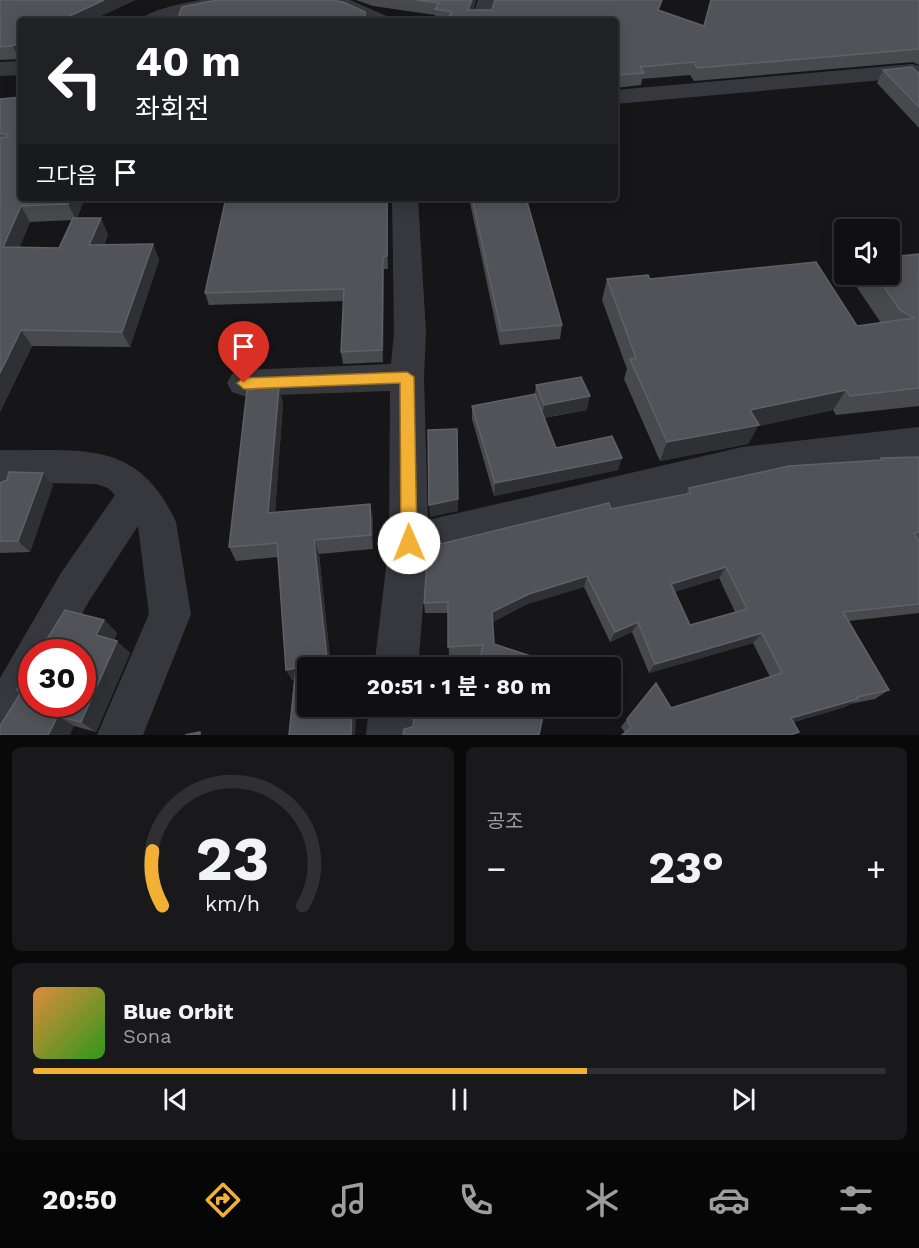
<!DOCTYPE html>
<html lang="ko">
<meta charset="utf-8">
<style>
:root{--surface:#101012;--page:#19191b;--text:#f1f3f6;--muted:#9c9d9f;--line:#303032;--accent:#f2b134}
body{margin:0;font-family:"Work Sans","Noto Sans KR",sans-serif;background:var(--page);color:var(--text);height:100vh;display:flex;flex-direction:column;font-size:22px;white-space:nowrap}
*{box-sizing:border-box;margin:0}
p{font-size:20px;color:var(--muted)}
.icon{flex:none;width:33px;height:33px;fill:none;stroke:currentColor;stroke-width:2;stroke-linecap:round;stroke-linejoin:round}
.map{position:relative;height:735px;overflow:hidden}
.panel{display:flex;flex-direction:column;gap:12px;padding:12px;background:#09090a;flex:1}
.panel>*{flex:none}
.banner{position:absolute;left:18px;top:18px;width:600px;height:183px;border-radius:6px;box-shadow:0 3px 15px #0003,0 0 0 2px var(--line);background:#202124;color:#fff;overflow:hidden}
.fabs{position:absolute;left:834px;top:219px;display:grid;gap:12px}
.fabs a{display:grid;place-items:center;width:66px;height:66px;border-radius:6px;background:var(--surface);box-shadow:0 3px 15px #0003,0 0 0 2px var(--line);font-size:30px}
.speed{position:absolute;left:18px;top:639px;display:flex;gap:12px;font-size:30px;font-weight:700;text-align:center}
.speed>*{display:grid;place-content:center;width:78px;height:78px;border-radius:50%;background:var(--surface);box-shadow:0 3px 15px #0003,0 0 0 2px var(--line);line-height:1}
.speed .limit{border:9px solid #d22;background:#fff;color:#111}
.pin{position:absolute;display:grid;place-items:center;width:51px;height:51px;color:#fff;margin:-62px -26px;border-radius:50% 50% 50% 0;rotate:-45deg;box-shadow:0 0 6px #0007}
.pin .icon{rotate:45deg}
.me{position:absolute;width:66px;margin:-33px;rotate:359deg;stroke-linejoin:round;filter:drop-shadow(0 0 4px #0008)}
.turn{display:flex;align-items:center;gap:21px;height:126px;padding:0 18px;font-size:27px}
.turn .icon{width:78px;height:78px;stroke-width:2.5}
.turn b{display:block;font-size:42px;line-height:51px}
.then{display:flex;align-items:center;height:57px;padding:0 18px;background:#0003;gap:12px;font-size:22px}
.big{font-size:45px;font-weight:700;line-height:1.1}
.panel .tile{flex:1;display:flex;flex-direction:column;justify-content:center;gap:9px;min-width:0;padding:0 21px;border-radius:9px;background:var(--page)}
.panel .dial{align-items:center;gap:0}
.dial svg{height:156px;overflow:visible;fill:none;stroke:var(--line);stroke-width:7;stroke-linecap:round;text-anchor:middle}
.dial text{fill:var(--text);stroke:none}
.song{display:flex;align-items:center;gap:18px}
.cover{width:72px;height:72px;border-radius:9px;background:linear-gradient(135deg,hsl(30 70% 55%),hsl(110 70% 35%))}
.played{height:6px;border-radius:3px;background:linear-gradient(90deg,var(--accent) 65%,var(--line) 65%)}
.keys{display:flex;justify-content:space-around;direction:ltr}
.heat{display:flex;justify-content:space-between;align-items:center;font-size:33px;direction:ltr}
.panel .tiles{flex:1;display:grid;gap:12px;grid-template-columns:1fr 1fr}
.tile:last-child{grid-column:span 2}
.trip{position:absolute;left:297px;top:657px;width:324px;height:60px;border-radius:6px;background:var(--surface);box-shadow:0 3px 15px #0003,0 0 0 2px var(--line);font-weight:700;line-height:60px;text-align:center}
.tab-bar{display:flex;height:96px;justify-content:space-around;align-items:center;background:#060607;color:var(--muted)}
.tab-bar .icon{width:42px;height:42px}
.tab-bar .on{color:var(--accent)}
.tab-bar b{font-size:27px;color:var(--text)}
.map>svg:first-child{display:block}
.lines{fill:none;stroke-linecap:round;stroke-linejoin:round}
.minor{fill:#37383d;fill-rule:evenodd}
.wall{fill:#47494d;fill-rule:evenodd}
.shaded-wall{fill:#2f3033}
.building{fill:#525359;stroke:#5f6168;stroke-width:1.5;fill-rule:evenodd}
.route{fill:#f2b134;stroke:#9d7322;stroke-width:1.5}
</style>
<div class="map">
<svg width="919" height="735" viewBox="0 0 919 735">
<rect width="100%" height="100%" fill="#161618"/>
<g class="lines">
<g class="minor">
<path d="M201 0H303L300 4 293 6 220 9 189 15 169 21H140C148 9 186 3 201 0Z"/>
<polygon points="312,0 350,0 389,17 392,21 366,21 345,11 314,6 311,2"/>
<polygon points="478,0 498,0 490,21 470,21"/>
<polygon points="21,61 21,75 0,76 0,62"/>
<polygon points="912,64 919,66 919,85 911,83 906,78 615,104 615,90"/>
<polygon points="392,198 418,198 426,332 424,377 428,520 742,447 919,427 919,457 742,479 427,557 418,668 374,668 389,543 390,391 244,396 232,392 227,383 232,374 244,370 391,364 394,332"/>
<path d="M0 450C79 452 137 437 176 522L191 614 143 735H97L149 614 138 526 89 601 61 652H32V704H35L18 735H0V678L61 573 115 495 108 488 96 484 0 482Z"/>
<polygon points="369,706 415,706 412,735 366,735"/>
</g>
</g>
<g class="wall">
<polygon points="0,0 135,0 90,21 21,21 21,57 19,59 0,60"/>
<polygon points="356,0 476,0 473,10 660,11 704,26 919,0 919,65 913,62 694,81 690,75 642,79 641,85 615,88 615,21 435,21 435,15 373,6"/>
<polygon points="883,70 919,73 919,128 877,83"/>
<path d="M0 99 85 198 77 218 108 234 104 245 153 244 159 260 130 347 32 346 0 412ZM72 220 59 248H19L30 222Z"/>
<polygon points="388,198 388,269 384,269 383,362 343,364 341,352 344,301 209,305 205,293"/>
<polygon points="469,198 526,198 562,325 560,339 500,345"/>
<polygon points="919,254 919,406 836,415 833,410 758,426 748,444 660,461 624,379 627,369 602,300 607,279 650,279 857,326 881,323 852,280 855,274 890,274"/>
<polygon points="536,385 587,410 544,418 556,448 618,470 494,496 472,419 472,406 535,394"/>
<polygon points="283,403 275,512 370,504 373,519 373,549 319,554 331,668 308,668 308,706 356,706 355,735 289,735 294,680 292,680 286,670 278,557 236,561 229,547"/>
<path d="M919 457V613L849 621 889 690 875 699 850 704 845 707 794 722 625 733 621 727 627 719 671 708 770 677 753 643 649 673 632 632 610 642 584 587 527 604 493 622 481 655 449 656 448 613H425L424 603 611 509 686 494 689 488 880 460 881 458ZM719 578 735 612 690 625 674 592Z"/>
<polygon points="43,473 53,485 30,552 0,553 0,483"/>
<polygon points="104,620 117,633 114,640 130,653 96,732 74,726 0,735"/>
</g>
<g class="shaded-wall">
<polygon points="104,0 135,0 90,21 59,21"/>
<polygon points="472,0 476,0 469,21 468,10"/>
<polygon points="21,41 21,57 19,59 13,46"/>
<polygon points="71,198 85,198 76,220 68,204"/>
<polygon points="387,198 388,198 388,269 387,256"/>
<polygon points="21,206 30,222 13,263 3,247"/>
<polygon points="101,218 108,234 97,261 89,245"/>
<polygon points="153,244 159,260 130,347 122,332"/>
<polygon points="383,257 384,269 383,362 382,350"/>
<polygon points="21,330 32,346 0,412 0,373"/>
<polygon points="279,387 283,403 274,527 268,513"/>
<polygon points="846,390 833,410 758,426 748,444 660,461 667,442 750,410"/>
<polygon points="590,396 587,410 542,418 544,405"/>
<polygon points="622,458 618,470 494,496 495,483"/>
<polygon points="43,473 53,485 30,552 18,541"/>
<polygon points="458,499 458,511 430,517 429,505"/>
<polygon points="370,504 373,519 373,549 371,535"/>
<polygon points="314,540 319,554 331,668 328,668"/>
<polygon points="726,567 719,578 665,595 671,584"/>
<polygon points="587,576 584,587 527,604 491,623 492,612 529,594"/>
<polygon points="104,620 117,633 109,648 96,635"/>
<polygon points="638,622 632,632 610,642 615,632"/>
<polygon points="762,633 753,643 649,673 655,664"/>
<polygon points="117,641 130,653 96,732 81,722"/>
<polygon points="296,668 301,678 292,680 286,670"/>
<polygon points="858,699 845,707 781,726 791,718"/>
<polygon points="352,706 356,706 355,735 351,735"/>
<polygon points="58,716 74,726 70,735 48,735"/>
</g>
<g class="building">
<polygon points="0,0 104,0 59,21 21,21 21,41 13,46 0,47"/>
<polygon points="217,0 330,0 343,2 365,12 365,21 177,21 182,7"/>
<polygon points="417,0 472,0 468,10 492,10 495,0 662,0 658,10 704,26 711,0 919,0 919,49 697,68 694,62 640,67 644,73 617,75 615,77 615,21 446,21 452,12 435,9 439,3"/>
<polygon points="912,67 917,72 919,73 919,107 883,70"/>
<polygon points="21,97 21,198 71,198 68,204 21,206 3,247 59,248 73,218 101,218 89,245 153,244 122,332 21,330 0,373 0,138 8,137 8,135 0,133 0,99"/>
<polygon points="226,198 387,198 387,256 383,257 382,350 341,352 344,289 205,293"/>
<polygon points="472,198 526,198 562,325 501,331"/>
<polygon points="919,254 919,388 850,396 846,390 750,410 759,425 667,442 630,359 636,358 607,279 648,275 650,279 816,262 857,326 914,318 900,310 875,274 890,274 890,257"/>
<polygon points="581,377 590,396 544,405 536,385"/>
<polygon points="279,387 268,513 370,504 371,535 314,540 328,668 308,668 308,706 352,706 351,735 289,735 296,668 286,670 277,543 229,547 247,390"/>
<polygon points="535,394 556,448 612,436 622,458 495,483 472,406"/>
<polygon points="457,429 458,499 429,505 428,430"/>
<path d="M919 457V532L914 533 919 542V604L843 612 889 690 857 697 858 699 791 718 799 732 790 735H622L631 728 627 719 656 683 671 708 782 673 762 633 655 664 638 622 615 632 587 576 529 594 492 612 494 644 555 664 554 668H478L483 645 448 647V602L424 603 428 547 609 503 611 509 691 493 689 488 789 466 882 460 881 458ZM726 567 747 609 690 625 671 584Z"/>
<polygon points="9,472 43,473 18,541 0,541 0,483 7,480"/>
<polygon points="65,610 104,620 96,635 117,641 81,722 58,716 48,735 0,735 0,726 20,694 17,689 32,665 32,704 82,704 82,652 39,652"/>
<polygon points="415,706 426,706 467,715 469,706 545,706 539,735 403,735 404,729 413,727"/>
<polygon points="200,732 200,735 185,735"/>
</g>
<polygon class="route" points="407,372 414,377 417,543 414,549 409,551 403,549 401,543 400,383 244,389 237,383 244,378"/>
</svg>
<div class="fabs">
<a><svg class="icon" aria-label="sound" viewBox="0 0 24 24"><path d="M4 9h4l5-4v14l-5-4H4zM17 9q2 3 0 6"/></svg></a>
</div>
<div class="speed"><div class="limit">30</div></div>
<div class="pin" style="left:244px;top:383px;background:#d93025"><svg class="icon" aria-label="arrive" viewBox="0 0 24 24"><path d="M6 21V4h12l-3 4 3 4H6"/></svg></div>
<svg class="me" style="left:409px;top:543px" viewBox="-20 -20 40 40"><circle r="19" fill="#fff"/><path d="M0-13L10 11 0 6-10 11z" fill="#f2b134"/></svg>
<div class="trip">20:51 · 1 분 · 80 m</div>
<div class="banner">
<div class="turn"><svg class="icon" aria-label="left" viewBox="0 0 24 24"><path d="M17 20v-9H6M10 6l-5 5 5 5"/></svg><div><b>40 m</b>좌회전</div></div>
<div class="then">그다음<svg class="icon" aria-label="arrive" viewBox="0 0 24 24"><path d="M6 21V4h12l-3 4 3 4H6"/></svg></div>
</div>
</div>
<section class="panel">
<div class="tiles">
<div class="tile dial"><svg viewBox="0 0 100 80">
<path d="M14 69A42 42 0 1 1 86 69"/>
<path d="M14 69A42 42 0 0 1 9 41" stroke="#f2b134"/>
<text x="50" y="56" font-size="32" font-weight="700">23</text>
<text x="50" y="72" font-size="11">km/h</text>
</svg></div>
<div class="tile"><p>공조</p>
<div class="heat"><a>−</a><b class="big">23°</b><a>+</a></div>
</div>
<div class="tile">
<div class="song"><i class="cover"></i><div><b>Blue Orbit</b><p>Sona</p></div></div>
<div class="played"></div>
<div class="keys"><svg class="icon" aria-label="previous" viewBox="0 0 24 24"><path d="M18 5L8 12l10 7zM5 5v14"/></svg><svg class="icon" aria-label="pause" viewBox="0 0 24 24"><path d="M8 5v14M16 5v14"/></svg><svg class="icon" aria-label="next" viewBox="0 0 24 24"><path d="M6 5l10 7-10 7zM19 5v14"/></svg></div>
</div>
</div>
</section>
<nav class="tab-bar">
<b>20:50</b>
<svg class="icon on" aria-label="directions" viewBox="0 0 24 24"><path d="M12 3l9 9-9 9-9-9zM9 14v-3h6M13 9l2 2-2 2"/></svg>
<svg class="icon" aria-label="music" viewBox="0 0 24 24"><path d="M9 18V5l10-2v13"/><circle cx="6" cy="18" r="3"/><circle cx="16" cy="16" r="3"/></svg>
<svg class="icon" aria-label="phone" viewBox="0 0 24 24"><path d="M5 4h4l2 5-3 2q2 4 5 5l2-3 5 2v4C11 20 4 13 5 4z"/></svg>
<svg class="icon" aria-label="climate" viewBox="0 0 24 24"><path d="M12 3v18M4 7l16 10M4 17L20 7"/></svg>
<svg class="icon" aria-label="car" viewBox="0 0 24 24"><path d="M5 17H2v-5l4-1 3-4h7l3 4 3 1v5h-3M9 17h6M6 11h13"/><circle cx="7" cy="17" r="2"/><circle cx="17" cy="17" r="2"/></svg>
<svg class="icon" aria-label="filters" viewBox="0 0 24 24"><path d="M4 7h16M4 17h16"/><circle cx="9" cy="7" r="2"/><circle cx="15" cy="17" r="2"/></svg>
</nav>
